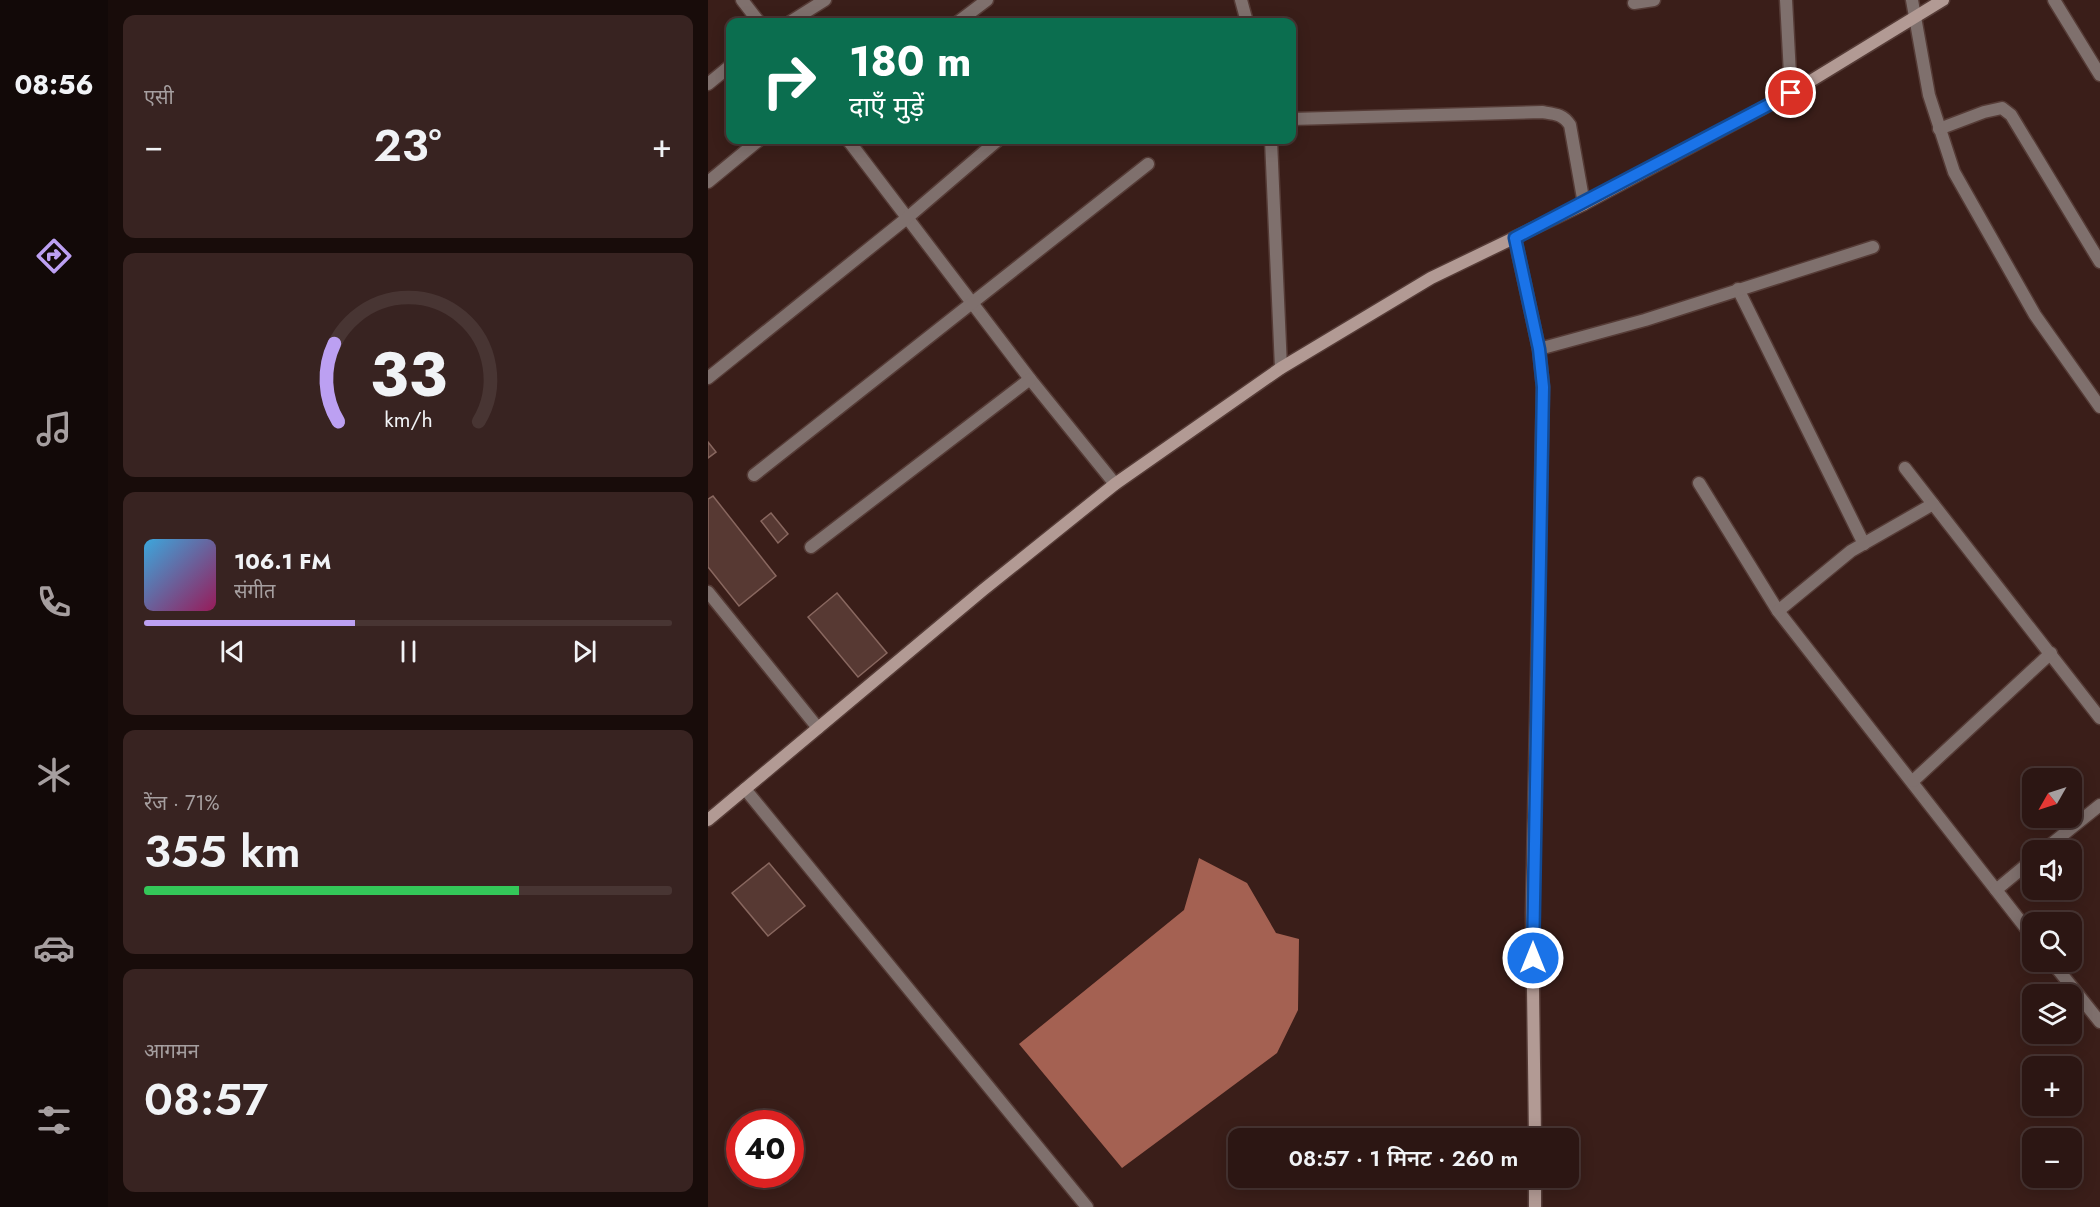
<!DOCTYPE html>
<html lang="hi">
<meta charset="utf-8">
<style>
:root{--surface:#2c1613;--page:#382321;--text:#f1f3f6;--muted:#a69fa0;--line:#483533;--accent:#bca0f2}
body{margin:0;font-family:Jost,"Noto Sans Devanagari",sans-serif;background:var(--page);color:var(--text);height:100vh;display:flex;flex-direction:column;font-size:22px;white-space:nowrap}
*{box-sizing:border-box;margin:0}
p{font-size:20px;color:var(--muted)}
.icon{flex:none;width:33px;height:33px;fill:none;stroke:currentColor;stroke-width:2;stroke-linecap:round;stroke-linejoin:round}
.map{position:relative;flex:1;overflow:hidden}
.sheet{display:flex;flex-direction:column;gap:15px;padding:15px;background:#180c0a;width:600px}
.sheet>*{flex:none}
.top-card{position:absolute;left:18px;top:18px;width:570px;height:126px;border-radius:12px;box-shadow:0 3px 15px #0003,0 0 0 2px var(--line);background:#0b6e4f;color:#fff;overflow:hidden}
.needle{width:39px;rotate:231deg}
.tools{position:absolute;left:1314px;top:768px;display:grid;gap:12px}
.tools a{display:grid;place-items:center;width:60px;height:60px;border-radius:12px;background:var(--surface);box-shadow:0 3px 15px #0003,0 0 0 2px var(--line);font-size:30px}
.speed{position:absolute;left:18px;top:1110px;display:flex;gap:12px;font-size:30px;font-weight:700;text-align:center}
.speed>*{display:grid;place-content:center;width:78px;height:78px;border-radius:50%;background:var(--surface);box-shadow:0 3px 15px #0003,0 0 0 2px var(--line);line-height:1}
.speed .limit{border:9px solid #d22;background:#fff;color:#111}
.pin{position:absolute;display:grid;place-items:center;width:51px;height:51px;color:#fff;margin:-26px;border:3px solid #fff;border-radius:50%;box-shadow:0 2px 6px #0007}
.me{position:absolute;width:66px;margin:-33px;rotate:0deg;stroke-linejoin:round;filter:drop-shadow(0 0 4px #0008)}
.turn{display:flex;align-items:center;gap:21px;height:126px;padding:0 24px;font-size:27px}
.turn .icon{width:78px;height:78px;stroke-width:2.5}
.turn b{display:block;font-size:42px;line-height:51px}
.big{font-size:45px;font-weight:600;line-height:1.1}
.sheet .card{flex:1;display:flex;flex-direction:column;justify-content:center;gap:9px;min-width:0;padding:0 21px;border-radius:12px;background:var(--page)}
.sheet .dial{align-items:center;gap:0}
.dial svg{height:156px;overflow:visible;fill:none;stroke:var(--line);stroke-width:7;stroke-linecap:round;text-anchor:middle}
.dial text{fill:var(--text);stroke:none}
.song{display:flex;align-items:center;gap:18px}
.cover{width:72px;height:72px;border-radius:9px;background:linear-gradient(135deg,hsl(200 70% 55%),hsl(330 70% 35%))}
.played{height:6px;border-radius:3px;background:linear-gradient(90deg,var(--accent) 40%,var(--line) 40%)}
.keys{display:flex;justify-content:space-around;direction:ltr}
.heat{display:flex;justify-content:space-between;align-items:center;font-size:33px;direction:ltr}
.charge{height:9px;border-radius:4px;background:linear-gradient(90deg,#34c759 71%,var(--line) 0)}
.trip{position:absolute;left:520px;top:1128px;width:351px;height:60px;border-radius:12px;background:var(--surface);box-shadow:0 3px 15px #0003,0 0 0 2px var(--line);font-weight:600;line-height:60px;text-align:center}
main{display:flex;flex:1;min-height:0}
.tabs{display:flex;flex-direction:column;width:108px;justify-content:space-around;align-items:center;background:#120908;color:var(--muted)}
.tabs .icon{width:42px;height:42px}
.tabs .current{color:var(--accent)}
.tabs b{font-size:27px;color:var(--text)}
.map>svg:first-child{display:block}
.water{fill:#a46152}
.building{fill:#573933;stroke:#88675f;stroke-width:1.5}
.lines{fill:none;stroke-linecap:round;stroke-linejoin:round}
.street-casing{stroke:#553b36;stroke-width:15}
.secondary-casing{stroke:#553b36;stroke-width:15}
.street{stroke:#7f706d;stroke-width:12}
.secondary{stroke:#b29a94;stroke-width:12}
.route-casing{stroke:#114b97;stroke-width:15}
.route{stroke:#1a73e8;stroke-width:10}
</style>
<main>
<nav class="tabs">
<b>08:56</b>
<svg class="icon current" aria-label="directions" viewBox="0 0 24 24"><path d="M12 3l9 9-9 9-9-9zM9 14v-3h6M13 9l2 2-2 2"/></svg>
<svg class="icon" aria-label="music" viewBox="0 0 24 24"><path d="M9 18V5l10-2v13"/><circle cx="6" cy="18" r="3"/><circle cx="16" cy="16" r="3"/></svg>
<svg class="icon" aria-label="phone" viewBox="0 0 24 24"><path d="M5 4h4l2 5-3 2q2 4 5 5l2-3 5 2v4C11 20 4 13 5 4z"/></svg>
<svg class="icon" aria-label="climate" viewBox="0 0 24 24"><path d="M12 3v18M4 7l16 10M4 17L20 7"/></svg>
<svg class="icon" aria-label="car" viewBox="0 0 24 24"><path d="M5 17H2v-5l4-1 3-4h7l3 4 3 1v5h-3M9 17h6M6 11h13"/><circle cx="7" cy="17" r="2"/><circle cx="17" cy="17" r="2"/></svg>
<svg class="icon" aria-label="filters" viewBox="0 0 24 24"><path d="M4 7h16M4 17h16"/><circle cx="9" cy="7" r="2"/><circle cx="15" cy="17" r="2"/></svg>
</nav>
<section class="sheet">
<div class="card"><p>एसी</p>
<div class="heat"><a>−</a><b class="big">23°</b><a>+</a></div>
</div>
<div class="card dial"><svg viewBox="0 0 100 80">
<path d="M14 69A42 42 0 1 1 86 69"/>
<path d="M14 69A42 42 0 0 1 12 29" stroke="#bca0f2"/>
<text x="50" y="56" font-size="32" font-weight="700">33</text>
<text x="50" y="72" font-size="11">km/h</text>
</svg></div>
<div class="card">
<div class="song"><i class="cover"></i><div><b>106.1 FM</b><p>संगीत</p></div></div>
<div class="played"></div>
<div class="keys"><svg class="icon" aria-label="previous" viewBox="0 0 24 24"><path d="M18 5L8 12l10 7zM5 5v14"/></svg><svg class="icon" aria-label="pause" viewBox="0 0 24 24"><path d="M8 5v14M16 5v14"/></svg><svg class="icon" aria-label="next" viewBox="0 0 24 24"><path d="M6 5l10 7-10 7zM19 5v14"/></svg></div>
</div>
<div class="card"><p>रेंज · 71%</p><b class="big">355 km</b><div class="charge"></div></div>
<div class="card"><p>आगमन</p><b class="big">08:57</b></div>
</section>
<div class="map">
<svg width="1392" height="1207" viewBox="0 0 1392 1207">
<rect width="100%" height="100%" fill="#3a1e19"/>
<polygon class="water" points="491,858 539,883 568,933 591,939 590,1010 569,1053 414,1168 311,1044 476,910"/>
<g class="building">
<polygon points="0,442 8,452 0,458"/>
<polygon points="5,496 68,576 31,606 0,567 0,499"/>
<polygon points="63,513 80,534 70,543 53,521"/>
<polygon points="129,593 179,653 150,677 100,617"/>
<polygon points="61,863 97,906 60,936 24,893"/>
</g>
<g class="lines">
<defs>
<g id="street">
<polyline points="34,0 51,22"/>
<polyline points="533,0 539,22"/>
<polyline points="1078,0 1083,93"/>
<polyline points="1204,0 1221,95 1246,172 1327,315 1392,407"/>
<polyline points="1346,0 1392,75"/>
<polyline points="926,3 946,0"/>
<polyline points="82,22 117,0"/>
<polyline points="250,22 279,0"/>
<polyline points="0,84 22,66"/>
<path d="M584 119 834 112C847 114 855 114 862 125L876 204"/>
<polyline points="1231,129 1276,112 1294,108 1303,115 1392,262"/>
<polyline points="140,140 322,379 407,484"/>
<polyline points="563,140 573,368"/>
<polyline points="0,182 51,140"/>
<polyline points="1030,289 1156,544"/>
<polyline points="831,349 937,320 1165,247"/>
<polyline points="0,378 199,218 290,140"/>
<polyline points="1197,468 1392,718"/>
<polyline points="46,475 440,164"/>
<polyline points="991,483 1070,611 1324,936"/>
<polyline points="103,547 322,379"/>
<polyline points="0,592 110,728"/>
<polyline points="1070,611 1143,551 1225,504"/>
<polyline points="1205,781 1343,653"/>
<polyline points="37,789 379,1207"/>
<polyline points="1336,850 1392,805"/>
<polyline points="1288,890 1324,860"/>
<polyline points="1344,962 1392,1022"/>
</g>
<g id="secondary">
<polyline points="807,239 831,349 835,387 824,913 827,1138"/>
<polyline points="0,820 275,590 407,484 573,368 723,278 876,204 1083,93 1235,0"/>
<polyline points="827,1178 827,1207"/>
</g>
</defs>
<use href="#street" class="street-casing"/>
<use href="#secondary" class="secondary-casing"/>
<use href="#street" class="street"/>
<use href="#secondary" class="secondary"/>
</g>
<g class="lines">
<defs>
<polyline id="route" points="825,958 835,387 831,349 807,238 1083,93"/>
</defs>
<use href="#route" class="route-casing"/>
<use href="#route" class="route"/>
</g>
</svg>
<div class="tools">
<a><svg class="needle" viewBox="-14 -14 28 28"><path d="M0-13l5 13h-10z" fill="#e53935"/><path d="M0 13l5-13h-10z" fill="#a69fa0"/></svg></a>
<a><svg class="icon" aria-label="sound" viewBox="0 0 24 24"><path d="M4 9h4l5-4v14l-5-4H4zM17 9q2 3 0 6"/></svg></a>
<a><svg class="icon" aria-label="search" viewBox="0 0 24 24"><circle cx="10" cy="10" r="6"/><path d="M15 15l6 6"/></svg></a>
<a><svg class="icon" aria-label="layers" viewBox="0 0 24 24"><path d="M12 4l9 5-9 5-9-5zM3 14l9 5 9-5"/></svg></a>
<a>+</a>
<a>−</a>
</div>
<div class="speed"><div class="limit">40</div></div>
<div class="pin" style="left:1083px;top:93px;background:#d93025"><svg class="icon" aria-label="arrive" viewBox="0 0 24 24"><path d="M6 21V4h12l-3 4 3 4H6"/></svg></div>
<svg class="me" style="left:825px;top:958px" viewBox="-20 -20 40 40"><circle r="17" fill="#1a73e8" stroke="#fff" stroke-width="3"/><path d="M0-11L8 9 0 5-8 9z" fill="#fff"/></svg>
<div class="trip">08:57 · 1 मिनट · 260 m</div>
<div class="top-card">
<div class="turn"><svg class="icon" aria-label="right" viewBox="0 0 24 24"><path d="M7 20v-9h11M14 6l5 5-5 5"/></svg><div><b>180 m</b>दाएँ मुड़ें</div></div>
</div>
</div>
</main>
